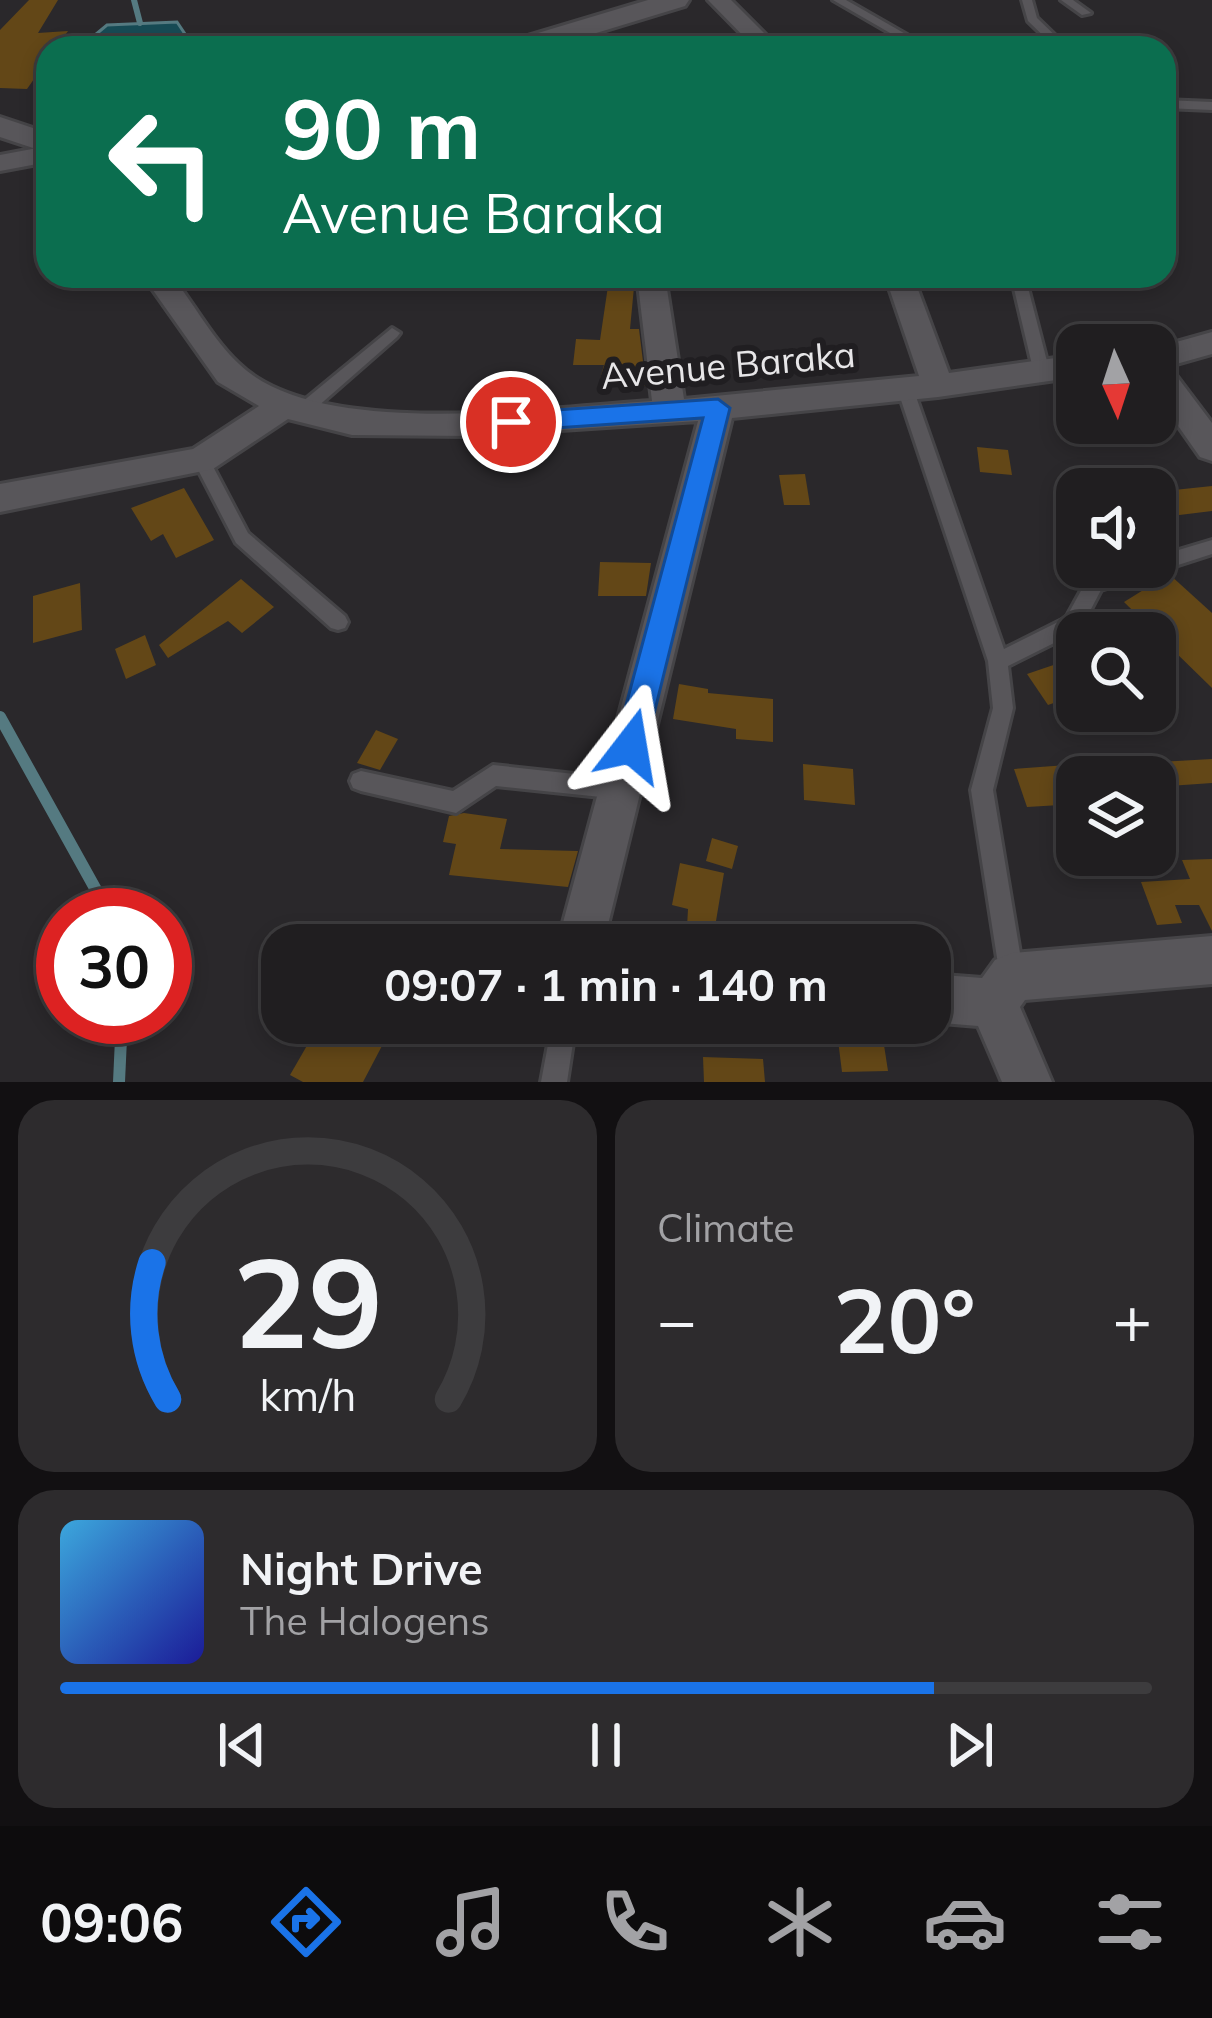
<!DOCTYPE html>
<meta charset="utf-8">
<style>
:root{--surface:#201e20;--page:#2d2b2d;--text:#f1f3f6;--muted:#a2a2a5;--line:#3d3c3e;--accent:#1a73e8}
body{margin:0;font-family:Mulish,sans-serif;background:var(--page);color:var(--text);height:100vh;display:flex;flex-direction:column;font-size:45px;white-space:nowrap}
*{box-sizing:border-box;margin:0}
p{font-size:39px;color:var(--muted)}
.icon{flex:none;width:66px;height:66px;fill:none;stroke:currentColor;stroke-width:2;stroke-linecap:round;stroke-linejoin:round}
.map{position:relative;height:1082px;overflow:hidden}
.details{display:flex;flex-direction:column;gap:18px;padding:18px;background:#121012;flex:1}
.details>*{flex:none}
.top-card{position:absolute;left:36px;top:36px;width:1140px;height:252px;border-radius:36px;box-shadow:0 6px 18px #0003,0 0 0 3px var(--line);background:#0b6e4f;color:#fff;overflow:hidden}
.needle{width:78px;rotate:177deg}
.fabs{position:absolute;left:1056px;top:324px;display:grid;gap:24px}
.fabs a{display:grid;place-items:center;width:120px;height:120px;border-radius:24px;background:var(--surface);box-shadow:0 6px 18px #0003,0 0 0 3px var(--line);font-size:60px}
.speed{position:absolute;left:36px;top:888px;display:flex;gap:24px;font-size:60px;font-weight:700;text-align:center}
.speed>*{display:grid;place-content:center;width:156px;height:156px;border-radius:50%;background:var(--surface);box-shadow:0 6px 18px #0003,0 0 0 3px var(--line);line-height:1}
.speed .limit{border:18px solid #d22;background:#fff;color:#111}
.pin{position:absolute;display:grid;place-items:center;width:102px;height:102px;color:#fff;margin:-51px;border:6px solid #fff;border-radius:50%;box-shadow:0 3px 12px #0007}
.me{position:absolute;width:132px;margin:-66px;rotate:14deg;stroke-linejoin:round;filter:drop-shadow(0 0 9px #0008)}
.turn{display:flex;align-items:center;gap:42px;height:252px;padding:0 48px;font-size:54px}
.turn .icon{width:156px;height:156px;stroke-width:2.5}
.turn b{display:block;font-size:84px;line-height:102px}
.big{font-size:90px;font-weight:700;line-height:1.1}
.details .card{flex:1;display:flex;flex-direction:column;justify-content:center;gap:18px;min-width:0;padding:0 42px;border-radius:36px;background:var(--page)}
.details .dial{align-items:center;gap:0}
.dial svg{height:312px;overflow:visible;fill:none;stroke:var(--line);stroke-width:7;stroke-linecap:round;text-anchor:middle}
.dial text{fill:var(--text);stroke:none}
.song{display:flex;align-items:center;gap:36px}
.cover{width:144px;height:144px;border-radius:18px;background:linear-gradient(135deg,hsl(200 70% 55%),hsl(240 70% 35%))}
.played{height:12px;border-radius:6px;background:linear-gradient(90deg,var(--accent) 80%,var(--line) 80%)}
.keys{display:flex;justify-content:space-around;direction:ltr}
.heat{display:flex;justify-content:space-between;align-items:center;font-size:66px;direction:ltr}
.details .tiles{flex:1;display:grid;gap:18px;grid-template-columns:1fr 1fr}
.card:last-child{grid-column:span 2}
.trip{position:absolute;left:261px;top:924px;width:690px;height:120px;border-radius:36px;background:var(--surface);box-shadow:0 6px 18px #0003,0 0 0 3px var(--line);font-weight:700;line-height:120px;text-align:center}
.dock{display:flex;height:192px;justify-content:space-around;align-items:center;background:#0d0c0d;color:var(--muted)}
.dock .icon{width:84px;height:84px}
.dock .on{color:var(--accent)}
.dock b{font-size:54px;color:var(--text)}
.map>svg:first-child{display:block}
.water{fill:#174b55;stroke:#557a81;stroke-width:3}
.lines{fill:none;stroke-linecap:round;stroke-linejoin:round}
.stream-far1{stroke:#557a81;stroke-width:6}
.stream{stroke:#557a81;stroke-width:12}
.building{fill:#634717}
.service-casing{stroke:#454447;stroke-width:6}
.minor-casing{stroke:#454447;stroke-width:6}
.tertiary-casing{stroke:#454447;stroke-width:6}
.service{fill:#58565a;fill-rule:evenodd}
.minor{fill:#58565a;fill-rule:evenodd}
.tertiary{fill:#58565a;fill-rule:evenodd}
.route{fill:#1a73e8;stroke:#114b97;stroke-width:3}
.labels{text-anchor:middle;stroke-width:12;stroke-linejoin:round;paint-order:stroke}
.street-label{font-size:36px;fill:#e7e6e8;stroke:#201e21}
</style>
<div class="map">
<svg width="1212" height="1082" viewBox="0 0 1212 1082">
<rect width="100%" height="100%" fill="#2a282b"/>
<polygon class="water" points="177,22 187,37 187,48 96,48 95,35 107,25"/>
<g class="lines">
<polyline class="stream-far1" points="134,0 140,23"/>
<g class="stream">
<polyline points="0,717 110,915"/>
<polyline points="119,1082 122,1017"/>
</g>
</g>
<g class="building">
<polygon points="29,0 58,0 38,33 68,31 56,48 48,48 48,59 27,89 0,88 0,30"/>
<polygon points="608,286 634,287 630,329 639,329 646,386 600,379 604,365 573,365 576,339 600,340"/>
<polygon points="977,447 1008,450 1012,475 980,472"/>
<polygon points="805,474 810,505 784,505 779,475"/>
<polygon points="1212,486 1212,511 1155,518 1155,492"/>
<polygon points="184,488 214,540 176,558 163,534 151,541 131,508"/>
<polygon points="600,562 651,563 646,596 598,596"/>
<polygon points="1169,574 1212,613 1212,688 1124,602"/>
<polygon points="241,579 274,607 242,633 228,621 168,658 159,645"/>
<polygon points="80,583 82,630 33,643 33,596"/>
<polygon points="145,635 156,665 126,679 115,649"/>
<polygon points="1077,657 1077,695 1048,705 1027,674"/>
<polygon points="679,684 708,689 708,693 773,699 773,742 736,739 736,729 673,719"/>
<polygon points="376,730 398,739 380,770 357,763"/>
<polygon points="1212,759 1212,783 1169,786 1159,762"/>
<polygon points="803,764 853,769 855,805 804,800"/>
<polygon points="1067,765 1077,804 1027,807 1014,769"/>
<polygon points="464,813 507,819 500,849 578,851 568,887 449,875 456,844 443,842 449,816"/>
<polygon points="712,838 738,846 732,869 706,861"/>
<polygon points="1212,859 1212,931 1199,905 1175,905 1182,923 1157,925 1141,882 1190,879 1182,860"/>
<polygon points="680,863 724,873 712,945 686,945 688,909 672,905"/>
<polygon points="320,1023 394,1023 363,1082 303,1082 290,1075"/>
<polygon points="837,1032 882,1032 888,1071 842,1072"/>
<polygon points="703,1057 763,1059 765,1082 704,1082"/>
</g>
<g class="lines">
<defs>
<g id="service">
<polygon points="833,0 846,0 930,48 916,48"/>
<polygon points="1022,0 1032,0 1037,18 1068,48 1056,48 1028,21"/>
<polygon points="1061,0 1073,0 1091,13 1082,15"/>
<polygon points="1164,100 1212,102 1212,110 1164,108"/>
<polygon points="1011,276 1025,276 1049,369 1047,373 1041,375 1033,369"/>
<polygon points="392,328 400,333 397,337 308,415 296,415 294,411 296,407"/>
<polygon points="905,382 913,388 1004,649 1066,618 1088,578 1124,567 1155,567 1155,557 1212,540 1212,554 1101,590 1080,630 1008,666 1013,708 993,790 1024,977 1020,985 1012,989 1004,985 1000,977 971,790 993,708 988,661 897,388"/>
<polygon points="201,454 207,455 248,533 345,616 348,622 345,628 338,630 331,628 236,543 193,460"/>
<polygon points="493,765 620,779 628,782 631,789 628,796 620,799 496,786 456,813 361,791 353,788 350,781 353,774 361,771 453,791"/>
<polygon points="552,1023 576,1023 567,1082 541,1082"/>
</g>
<g id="minor">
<polygon points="708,0 731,0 779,48 755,48"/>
<polygon points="48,146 48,162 0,171 0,155"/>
<path d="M143 276H172C194 304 213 340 239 364 318 441 548 407 652 401L637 276H665L684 399 919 376 885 276H913L949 373 1077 355V377L938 397 732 418 603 945H557L698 421 471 436 352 435 288 419 213 469 0 512V484L193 449 259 406 218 382Z"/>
<polygon points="1212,332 1212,354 1169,366 1212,423 1212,461 1200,457 1155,393 1155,348"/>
<polygon points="1212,936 1212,984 1025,1000 1020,1007 1052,1082 1002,1082 978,1026 930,1022 930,974 982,978 995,960 1012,953"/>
</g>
<g id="tertiary">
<polygon points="648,0 689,0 685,6 547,48 504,48 508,42"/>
<polygon points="0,117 48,133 48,153 0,137"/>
</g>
</defs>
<use href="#service" class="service-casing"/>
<use href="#minor" class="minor-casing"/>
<use href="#tertiary" class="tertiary-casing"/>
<use href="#service" class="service"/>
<use href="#minor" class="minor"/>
<use href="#tertiary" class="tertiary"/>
</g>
<polygon class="route" points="718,399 730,408 646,746 642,757 631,761 619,757 615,746 703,418 511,431 498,422 511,413"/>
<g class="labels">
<g class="street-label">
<text transform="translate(728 365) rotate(-5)" y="13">Avenue Baraka</text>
</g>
</g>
</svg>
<div class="fabs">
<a><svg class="needle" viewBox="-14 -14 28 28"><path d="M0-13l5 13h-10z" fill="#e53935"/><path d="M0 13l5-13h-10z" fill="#a2a2a5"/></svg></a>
<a><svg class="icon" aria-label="sound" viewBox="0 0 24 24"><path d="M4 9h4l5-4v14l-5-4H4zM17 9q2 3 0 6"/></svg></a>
<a><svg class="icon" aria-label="search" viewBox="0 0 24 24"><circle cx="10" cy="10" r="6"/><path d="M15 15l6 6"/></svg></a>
<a><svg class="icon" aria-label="layers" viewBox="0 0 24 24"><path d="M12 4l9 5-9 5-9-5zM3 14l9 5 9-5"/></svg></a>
</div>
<div class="speed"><div class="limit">30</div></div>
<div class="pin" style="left:511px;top:422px;background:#d93025"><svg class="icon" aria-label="arrive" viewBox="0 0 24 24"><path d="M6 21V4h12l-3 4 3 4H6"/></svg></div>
<svg class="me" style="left:631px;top:746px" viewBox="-20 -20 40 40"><path d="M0-17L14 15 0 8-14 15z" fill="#1a73e8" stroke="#fff" stroke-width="4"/></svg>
<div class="trip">09:07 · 1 min · 140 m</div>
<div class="top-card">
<div class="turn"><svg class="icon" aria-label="left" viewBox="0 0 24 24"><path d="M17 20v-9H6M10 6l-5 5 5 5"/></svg><div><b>90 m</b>Avenue Baraka</div></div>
</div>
</div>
<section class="details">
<div class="tiles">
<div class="card dial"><svg viewBox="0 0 100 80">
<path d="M14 69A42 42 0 1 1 86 69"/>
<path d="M14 69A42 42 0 0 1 10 34" stroke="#1a73e8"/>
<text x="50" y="56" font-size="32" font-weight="700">29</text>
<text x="50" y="72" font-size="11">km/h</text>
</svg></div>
<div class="card"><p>Climate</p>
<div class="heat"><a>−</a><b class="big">20°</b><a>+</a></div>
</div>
<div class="card">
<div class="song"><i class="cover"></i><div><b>Night Drive</b><p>The Halogens</p></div></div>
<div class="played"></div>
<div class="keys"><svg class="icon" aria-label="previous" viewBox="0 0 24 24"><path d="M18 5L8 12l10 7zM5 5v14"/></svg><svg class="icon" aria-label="pause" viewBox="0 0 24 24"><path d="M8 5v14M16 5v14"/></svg><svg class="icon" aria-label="next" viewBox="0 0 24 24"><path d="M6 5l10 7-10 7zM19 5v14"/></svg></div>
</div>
</div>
</section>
<nav class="dock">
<b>09:06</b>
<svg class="icon on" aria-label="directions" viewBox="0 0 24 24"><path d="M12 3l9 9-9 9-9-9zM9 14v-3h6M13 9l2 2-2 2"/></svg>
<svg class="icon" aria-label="music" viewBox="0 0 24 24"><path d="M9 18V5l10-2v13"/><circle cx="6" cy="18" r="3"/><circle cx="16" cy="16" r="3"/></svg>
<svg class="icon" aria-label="phone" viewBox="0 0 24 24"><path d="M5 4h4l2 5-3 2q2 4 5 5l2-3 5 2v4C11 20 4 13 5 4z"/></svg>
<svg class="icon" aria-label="climate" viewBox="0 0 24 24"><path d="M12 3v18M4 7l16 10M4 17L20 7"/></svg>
<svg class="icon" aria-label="car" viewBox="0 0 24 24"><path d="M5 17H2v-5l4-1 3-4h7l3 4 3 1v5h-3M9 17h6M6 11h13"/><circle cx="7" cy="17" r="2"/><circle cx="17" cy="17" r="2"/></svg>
<svg class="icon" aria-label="filters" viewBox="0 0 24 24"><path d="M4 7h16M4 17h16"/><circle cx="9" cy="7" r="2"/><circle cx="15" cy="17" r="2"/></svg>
</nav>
